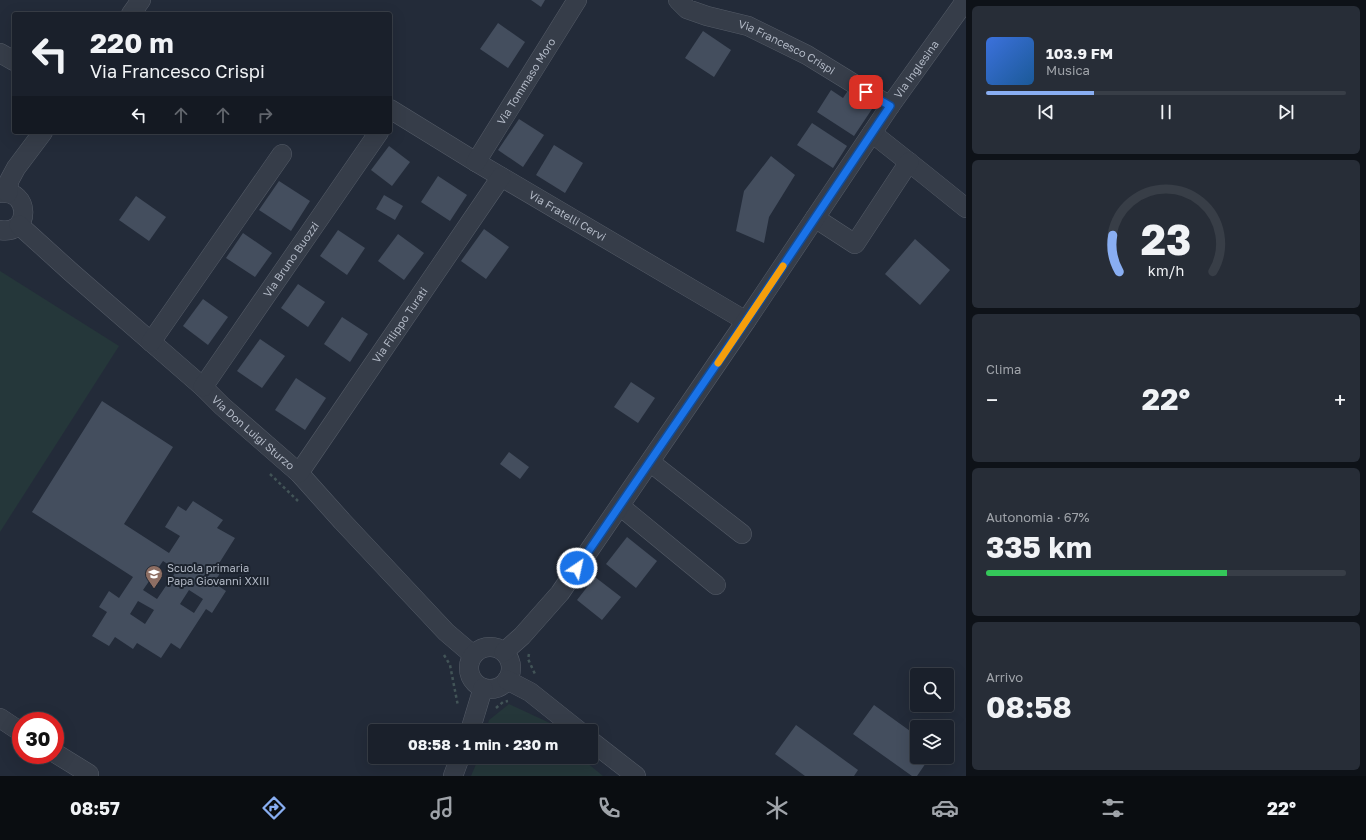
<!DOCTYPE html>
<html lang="it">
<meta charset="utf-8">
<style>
:root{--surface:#1a202b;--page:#272d37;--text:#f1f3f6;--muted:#9fa3a9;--line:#383e47;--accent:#89aef2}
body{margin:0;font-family:"Golos Text",sans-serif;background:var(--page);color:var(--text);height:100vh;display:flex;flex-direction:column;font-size:15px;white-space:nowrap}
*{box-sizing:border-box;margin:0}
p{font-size:13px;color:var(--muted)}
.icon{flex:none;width:22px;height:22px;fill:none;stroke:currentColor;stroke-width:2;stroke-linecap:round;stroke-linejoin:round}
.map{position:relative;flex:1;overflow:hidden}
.drawer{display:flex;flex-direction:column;gap:6px;padding:6px;background:#0e1218;width:400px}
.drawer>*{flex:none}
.top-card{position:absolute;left:12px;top:12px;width:380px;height:122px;border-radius:4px;box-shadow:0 4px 16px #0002,0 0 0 1px var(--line);background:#1a202b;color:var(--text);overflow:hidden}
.controls{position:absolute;left:910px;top:668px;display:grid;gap:8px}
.controls a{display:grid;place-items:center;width:44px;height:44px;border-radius:4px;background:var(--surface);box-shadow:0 4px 16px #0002,0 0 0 1px var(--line);font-size:20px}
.speed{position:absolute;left:12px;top:712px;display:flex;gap:8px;font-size:20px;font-weight:700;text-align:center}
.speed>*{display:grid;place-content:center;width:52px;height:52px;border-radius:50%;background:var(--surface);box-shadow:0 4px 16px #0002,0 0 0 1px var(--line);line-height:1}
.speed .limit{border:6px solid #d22;background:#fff;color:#111}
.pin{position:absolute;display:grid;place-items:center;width:34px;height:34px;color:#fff;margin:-17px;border-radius:8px;box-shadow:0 2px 6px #0006}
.me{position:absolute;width:44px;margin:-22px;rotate:34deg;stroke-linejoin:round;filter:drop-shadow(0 0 3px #0008)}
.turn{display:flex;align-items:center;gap:14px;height:84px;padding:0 12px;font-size:18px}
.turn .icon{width:52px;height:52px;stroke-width:2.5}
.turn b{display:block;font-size:28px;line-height:34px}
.lanes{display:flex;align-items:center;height:38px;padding:0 12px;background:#0003;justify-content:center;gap:20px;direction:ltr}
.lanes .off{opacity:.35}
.big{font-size:30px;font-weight:700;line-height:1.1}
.drawer .widget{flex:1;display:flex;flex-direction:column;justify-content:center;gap:6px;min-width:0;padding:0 14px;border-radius:6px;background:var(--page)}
.drawer .dial{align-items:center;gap:0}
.dial svg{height:104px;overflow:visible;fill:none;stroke:var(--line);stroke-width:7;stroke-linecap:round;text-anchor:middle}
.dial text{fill:var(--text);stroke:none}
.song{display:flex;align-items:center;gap:12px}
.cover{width:48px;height:48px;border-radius:6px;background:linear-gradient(135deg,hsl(220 70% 55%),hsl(210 70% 35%))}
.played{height:4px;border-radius:2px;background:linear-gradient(90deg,var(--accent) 30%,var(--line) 30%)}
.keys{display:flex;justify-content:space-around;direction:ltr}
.heat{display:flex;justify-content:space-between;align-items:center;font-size:22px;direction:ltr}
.charge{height:6px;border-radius:3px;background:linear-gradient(90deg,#34c759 67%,var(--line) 0)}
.trip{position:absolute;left:368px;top:724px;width:230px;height:40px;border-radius:4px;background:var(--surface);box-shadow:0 4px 16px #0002,0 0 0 1px var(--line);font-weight:700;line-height:40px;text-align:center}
.menu{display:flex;height:64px;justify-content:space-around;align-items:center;background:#0a0d11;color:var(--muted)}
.menu .icon{width:28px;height:28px}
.menu .on{color:var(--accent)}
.menu b{font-size:18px;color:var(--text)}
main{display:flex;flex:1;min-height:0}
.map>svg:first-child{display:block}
.green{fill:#25373a}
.building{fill:#444e5e;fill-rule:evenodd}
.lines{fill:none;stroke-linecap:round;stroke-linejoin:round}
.minor-casing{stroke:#545b67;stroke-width:20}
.path{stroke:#425457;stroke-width:2.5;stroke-dasharray:3 3;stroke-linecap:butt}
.minor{stroke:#363d49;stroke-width:19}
.route-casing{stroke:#114b97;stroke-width:10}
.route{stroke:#1a73e8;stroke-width:7}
.slow{stroke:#f59e0b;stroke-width:7}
.labels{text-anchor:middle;stroke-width:4;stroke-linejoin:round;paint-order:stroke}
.street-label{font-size:11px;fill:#b1b8c5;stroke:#1c232e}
.poi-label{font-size:11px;fill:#b1b8c5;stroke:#1c232e;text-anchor:start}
</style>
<main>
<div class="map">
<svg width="966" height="776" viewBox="0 0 966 776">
<rect width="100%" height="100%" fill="#232b39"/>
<g class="green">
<polygon points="0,271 119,346 0,532"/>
<polygon points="509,704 552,724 553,731 486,731 489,720"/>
<polygon points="479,757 580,757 603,776 471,776"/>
</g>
<g class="building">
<polygon points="531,0 545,0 541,7"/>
<polygon points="498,23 525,42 508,68 480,49"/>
<polygon points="703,31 731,50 714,77 685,58"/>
<polygon points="851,86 876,103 854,136 817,112 831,90 843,98"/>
<polygon points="519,119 544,135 523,167 498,150"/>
<polygon points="812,123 847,146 833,168 797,145"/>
<polygon points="554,145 583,163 565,193 536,175"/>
<polygon points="389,146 410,162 392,186 371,170"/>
<polygon points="771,156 795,175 769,217 764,243 736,231 744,191"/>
<polygon points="438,176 467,195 450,221 421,202"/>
<polygon points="279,181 310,201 291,231 259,210"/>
<polygon points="384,195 403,206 395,220 376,209"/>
<polygon points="136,196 166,217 149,241 119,220"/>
<polygon points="484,229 509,247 486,279 461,261"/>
<polygon points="338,230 365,248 347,275 320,256"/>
<polygon points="243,233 272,253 255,277 226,258"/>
<polygon points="398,234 424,253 404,280 378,261"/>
<polygon points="915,239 950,270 920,305 885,274"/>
<polygon points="298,284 325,302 308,327 281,308"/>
<polygon points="203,299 228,317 208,345 183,326"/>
<polygon points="342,317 368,334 350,362 324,344"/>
<polygon points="260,339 285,356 262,388 237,371"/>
<polygon points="296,378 326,398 305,430 275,410"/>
<polygon points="631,382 655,398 638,423 614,407"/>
<path d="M102 401 173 447 124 524 169 553 180 536 165 527 178 506 186 511 193 501 223 520 217 528 235 538 218 565 223 568 214 583 226 591 212 613 206 609 180 649 171 643 161 658 137 643 133 649 115 637 109 646 92 636 107 612 99 607 109 591 119 598 133 577 32 512ZM163 561 177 570 157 599 143 590ZM189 590 203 599 194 613 180 604ZM138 601 154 610 145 624 130 614Z"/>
<polygon points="509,452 529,467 520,479 500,464"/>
<polygon points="627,537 657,561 636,588 606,564"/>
<polygon points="595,577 621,597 602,620 577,600"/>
<polygon points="874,705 917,736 917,757 930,757 917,776 912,776 853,734"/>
<polygon points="796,725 858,770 854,776 805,776 775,754"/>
</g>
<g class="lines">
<defs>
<g id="minor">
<path id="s1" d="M678 0 687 9 707 16 748 26 807 55 890 106"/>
<polyline points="131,14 141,0"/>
<polyline points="0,53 14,61"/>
<path id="s2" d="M390 109 476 162 746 321"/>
<polyline points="872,133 925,175 966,208"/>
<path id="s3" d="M476 162 577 0"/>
<path d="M0 193C30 188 32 236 0 230"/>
<polyline points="8,193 9,181 16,168 43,132"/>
<polyline points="815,218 855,244 909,162"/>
<path id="s4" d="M19 225 72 273 203 387 222 406 299 473 342 521 446 632 473 655"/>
<polyline points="151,342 282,154"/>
<path id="s5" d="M203 387 379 132"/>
<polyline points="650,462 742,534"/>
<path id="s6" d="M299 473 501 177"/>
<polyline points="620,506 716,585"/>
<circle cx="490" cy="668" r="21"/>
<path id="s7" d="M504 652 522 636 560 593 746 321 890 106 966 0"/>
<polyline points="507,680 530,692 579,731"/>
<polyline points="0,718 21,732"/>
<polyline points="470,731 483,688"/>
<polyline points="591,741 636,776"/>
<polyline points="55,753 89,774"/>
<polyline points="453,776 460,757"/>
</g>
</defs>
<use href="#minor" class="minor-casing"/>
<g class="path">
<polyline points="270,474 298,501"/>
<polyline points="529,654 528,659 535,674"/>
<polyline points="444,655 450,665 458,706"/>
<polyline points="496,708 503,702 508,701"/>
</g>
<use href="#minor" class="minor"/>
</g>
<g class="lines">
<defs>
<polyline id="route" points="577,568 746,321 890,106 866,92"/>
</defs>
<use href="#route" class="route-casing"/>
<use href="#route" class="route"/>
<polyline class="slow" points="718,363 783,266"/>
</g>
<defs>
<symbol id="school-pin" viewBox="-11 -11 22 30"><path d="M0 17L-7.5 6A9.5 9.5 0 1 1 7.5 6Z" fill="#8d6e63" stroke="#1c232e"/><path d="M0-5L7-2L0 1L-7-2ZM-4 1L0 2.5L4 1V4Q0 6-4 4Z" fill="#fff"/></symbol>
</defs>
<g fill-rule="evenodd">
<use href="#school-pin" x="144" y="564" width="20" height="27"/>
</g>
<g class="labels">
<g class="street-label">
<text dy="4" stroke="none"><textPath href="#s1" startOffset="120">Via Francesco Crispi</textPath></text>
<text dy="4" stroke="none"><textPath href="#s7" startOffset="715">Via Inglesina</textPath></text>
<text dy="4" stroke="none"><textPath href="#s3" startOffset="95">Via Tommaso Moro</textPath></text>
<text dy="4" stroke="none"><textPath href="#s2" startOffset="207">Via Fratelli Cervi</textPath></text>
<text dy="4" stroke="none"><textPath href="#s5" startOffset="155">Via Bruno Buozzi</textPath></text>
<text dy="4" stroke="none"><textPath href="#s6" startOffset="179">Via Filippo Turati</textPath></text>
<text dy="4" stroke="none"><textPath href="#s4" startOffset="313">Via Don Luigi Sturzo</textPath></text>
</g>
<g class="poi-label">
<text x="167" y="572">Scuola primaria<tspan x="167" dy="13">Papa Giovanni XXIII</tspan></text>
</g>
</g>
</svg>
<div class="controls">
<a><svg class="icon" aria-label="search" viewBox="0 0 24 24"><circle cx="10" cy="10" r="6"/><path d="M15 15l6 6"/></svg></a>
<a><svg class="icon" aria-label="layers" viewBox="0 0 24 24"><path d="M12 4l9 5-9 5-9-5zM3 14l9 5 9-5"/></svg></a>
</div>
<div class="speed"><div class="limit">30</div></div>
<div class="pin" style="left:866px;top:92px;background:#d93025"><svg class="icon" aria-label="arrive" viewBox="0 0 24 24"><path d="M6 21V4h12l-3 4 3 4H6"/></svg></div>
<svg class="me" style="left:577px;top:568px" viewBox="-20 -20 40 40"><circle r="17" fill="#1a73e8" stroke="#fff" stroke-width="3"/><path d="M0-11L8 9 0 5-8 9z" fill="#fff"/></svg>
<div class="trip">08:58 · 1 min · 230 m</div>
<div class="top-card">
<div class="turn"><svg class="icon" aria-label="left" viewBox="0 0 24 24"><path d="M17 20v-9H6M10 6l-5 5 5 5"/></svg><div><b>220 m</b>Via Francesco Crispi</div></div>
<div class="lanes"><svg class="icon" aria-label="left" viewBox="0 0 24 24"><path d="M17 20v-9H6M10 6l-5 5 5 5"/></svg><svg class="icon off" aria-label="ahead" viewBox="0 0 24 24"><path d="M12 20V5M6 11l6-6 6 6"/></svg><svg class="icon off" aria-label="ahead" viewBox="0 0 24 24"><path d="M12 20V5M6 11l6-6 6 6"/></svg><svg class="icon off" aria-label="right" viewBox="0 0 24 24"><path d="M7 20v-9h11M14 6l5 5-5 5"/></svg></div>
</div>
</div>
<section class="drawer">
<div class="widget">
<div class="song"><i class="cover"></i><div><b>103.9 FM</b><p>Musica</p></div></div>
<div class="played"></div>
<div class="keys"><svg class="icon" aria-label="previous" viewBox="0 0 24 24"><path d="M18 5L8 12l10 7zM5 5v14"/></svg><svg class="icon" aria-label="pause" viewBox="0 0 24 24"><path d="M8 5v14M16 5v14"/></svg><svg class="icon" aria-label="next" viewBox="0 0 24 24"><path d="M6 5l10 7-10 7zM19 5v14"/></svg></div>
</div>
<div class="widget dial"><svg viewBox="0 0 100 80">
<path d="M14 69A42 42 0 1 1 86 69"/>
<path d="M14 69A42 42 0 0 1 9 41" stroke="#89aef2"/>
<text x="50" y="56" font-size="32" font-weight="700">23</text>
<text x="50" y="72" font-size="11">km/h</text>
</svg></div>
<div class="widget"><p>Clima</p>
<div class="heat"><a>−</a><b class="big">22°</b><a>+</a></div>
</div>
<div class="widget"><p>Autonomia · 67%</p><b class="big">335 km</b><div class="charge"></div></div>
<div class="widget"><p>Arrivo</p><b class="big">08:58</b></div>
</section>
</main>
<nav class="menu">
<b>08:57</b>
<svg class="icon on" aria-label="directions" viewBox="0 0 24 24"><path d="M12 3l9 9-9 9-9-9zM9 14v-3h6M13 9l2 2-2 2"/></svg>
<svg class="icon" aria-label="music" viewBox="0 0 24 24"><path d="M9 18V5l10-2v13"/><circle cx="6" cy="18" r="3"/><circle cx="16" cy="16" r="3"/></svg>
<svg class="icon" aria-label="phone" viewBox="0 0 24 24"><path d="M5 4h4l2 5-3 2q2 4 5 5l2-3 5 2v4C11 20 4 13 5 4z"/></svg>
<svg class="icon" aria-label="climate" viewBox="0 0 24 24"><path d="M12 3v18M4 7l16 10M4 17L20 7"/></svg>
<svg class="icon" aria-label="car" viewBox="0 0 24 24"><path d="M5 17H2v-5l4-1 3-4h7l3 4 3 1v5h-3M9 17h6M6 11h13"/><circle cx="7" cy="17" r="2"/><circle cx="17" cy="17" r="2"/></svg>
<svg class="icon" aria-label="filters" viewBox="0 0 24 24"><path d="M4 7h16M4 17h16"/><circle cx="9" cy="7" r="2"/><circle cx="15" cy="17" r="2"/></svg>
<b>22°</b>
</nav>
